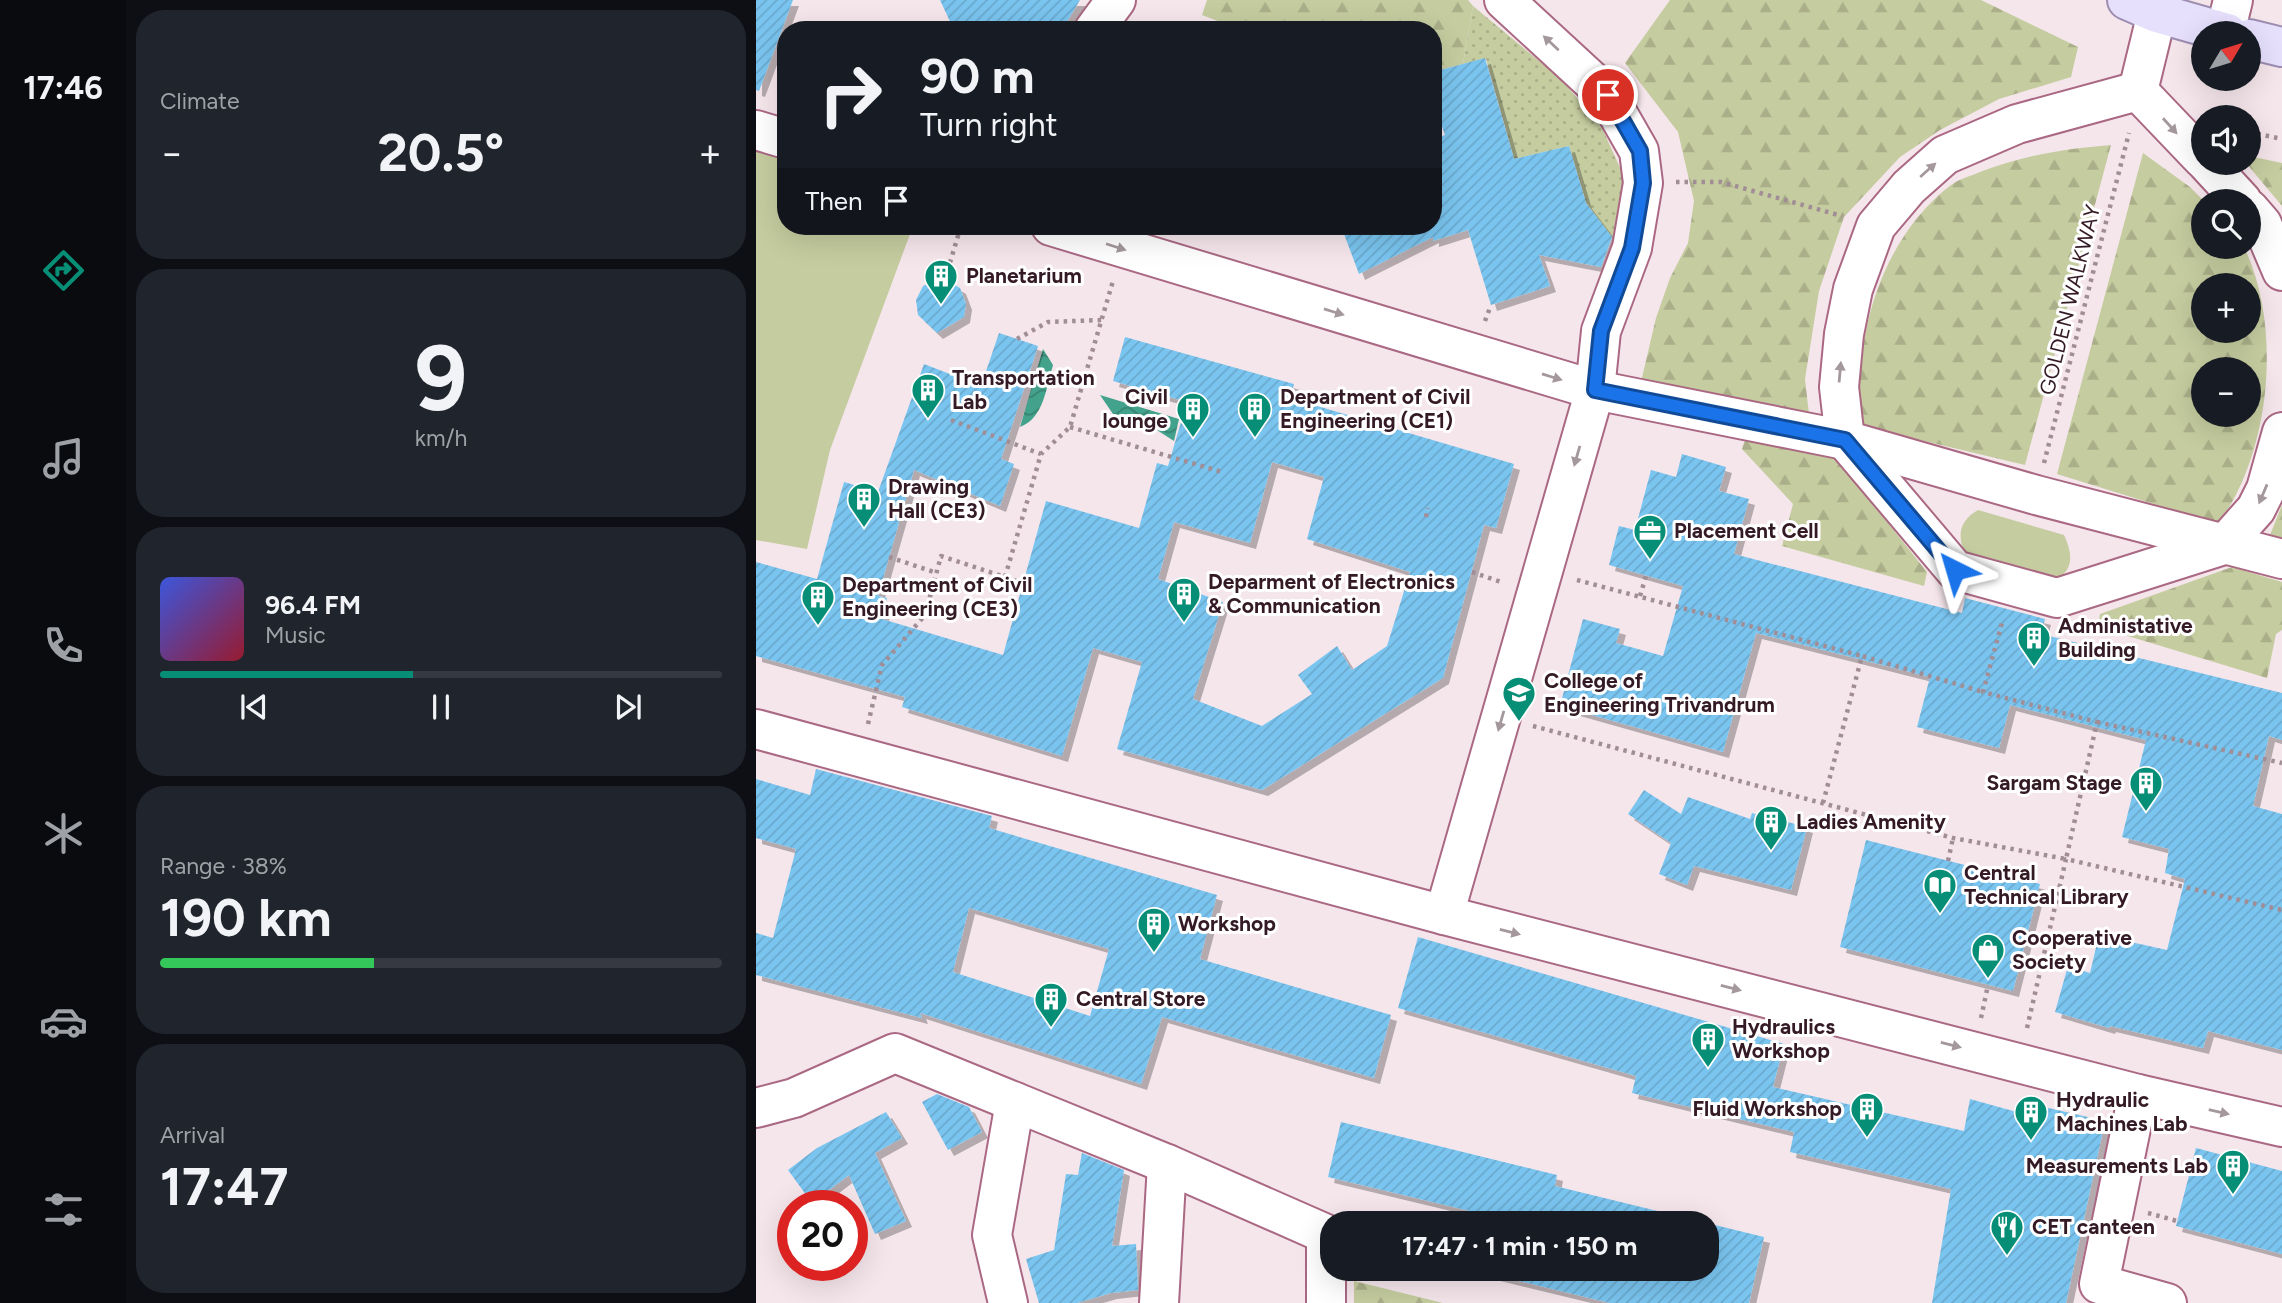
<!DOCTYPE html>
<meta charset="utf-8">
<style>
:root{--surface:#171b24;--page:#20242c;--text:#f1f3f6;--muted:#9ea1a6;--line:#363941;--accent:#078e76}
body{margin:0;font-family:Figtree,sans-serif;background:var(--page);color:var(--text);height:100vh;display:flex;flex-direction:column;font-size:26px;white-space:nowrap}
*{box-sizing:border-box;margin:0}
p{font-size:23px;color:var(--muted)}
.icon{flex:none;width:38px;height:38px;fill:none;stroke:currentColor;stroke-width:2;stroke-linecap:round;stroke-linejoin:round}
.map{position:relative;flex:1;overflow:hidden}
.panel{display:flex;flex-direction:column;gap:10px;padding:10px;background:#0d0f14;width:630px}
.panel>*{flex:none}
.guide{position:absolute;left:21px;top:21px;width:665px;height:214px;border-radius:28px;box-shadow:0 7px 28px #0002;background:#171b24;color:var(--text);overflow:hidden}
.needle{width:46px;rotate:52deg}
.tools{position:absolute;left:1435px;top:21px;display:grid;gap:14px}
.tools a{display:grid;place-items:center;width:70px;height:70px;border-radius:50%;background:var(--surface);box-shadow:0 7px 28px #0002;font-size:35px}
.speed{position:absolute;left:21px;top:1190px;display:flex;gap:14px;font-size:35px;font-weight:700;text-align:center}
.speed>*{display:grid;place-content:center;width:91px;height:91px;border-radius:50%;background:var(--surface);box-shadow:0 7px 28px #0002;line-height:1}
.speed .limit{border:10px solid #d22;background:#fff;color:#111}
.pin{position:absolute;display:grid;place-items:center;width:60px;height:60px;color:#fff;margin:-30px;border:4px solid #fff;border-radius:50%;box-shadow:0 2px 7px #0007}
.me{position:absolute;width:77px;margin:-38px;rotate:320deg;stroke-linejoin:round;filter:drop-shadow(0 0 5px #0008)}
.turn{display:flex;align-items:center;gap:24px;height:147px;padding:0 28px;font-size:32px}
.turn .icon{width:91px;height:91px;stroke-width:2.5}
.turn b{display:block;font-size:49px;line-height:60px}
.then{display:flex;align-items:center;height:66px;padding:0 28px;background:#0003;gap:14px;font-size:26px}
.big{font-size:52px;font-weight:700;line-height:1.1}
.panel .tile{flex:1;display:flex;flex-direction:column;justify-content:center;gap:10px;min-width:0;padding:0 24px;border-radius:28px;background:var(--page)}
.panel .dial{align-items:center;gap:0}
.dial b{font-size:91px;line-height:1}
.song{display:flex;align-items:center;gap:21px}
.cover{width:84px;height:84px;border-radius:10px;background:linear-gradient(135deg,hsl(230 70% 55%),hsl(350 70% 35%))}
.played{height:7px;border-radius:4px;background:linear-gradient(90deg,var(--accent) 45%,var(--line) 45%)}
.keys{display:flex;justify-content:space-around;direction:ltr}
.heat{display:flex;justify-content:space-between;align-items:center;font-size:38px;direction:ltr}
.charge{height:10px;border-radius:5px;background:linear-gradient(90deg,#34c759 38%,var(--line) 0)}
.trip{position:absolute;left:564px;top:1211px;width:399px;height:70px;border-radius:28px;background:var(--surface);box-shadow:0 7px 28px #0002;font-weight:700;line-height:70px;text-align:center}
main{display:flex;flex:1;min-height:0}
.tab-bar{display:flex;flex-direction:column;width:126px;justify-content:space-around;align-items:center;background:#090b0e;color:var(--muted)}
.tab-bar .icon{width:49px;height:49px}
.tab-bar .active{color:var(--accent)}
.tab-bar b{font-size:32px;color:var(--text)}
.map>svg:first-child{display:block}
.grass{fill:#c5cc9f}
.forest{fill:url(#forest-firs);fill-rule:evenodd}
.park{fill:url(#park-dots)}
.water{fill:url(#water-waves)}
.building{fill:url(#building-hatch);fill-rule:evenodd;filter:url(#shadow)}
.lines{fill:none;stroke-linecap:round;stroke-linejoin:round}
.minor-casing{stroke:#aa6883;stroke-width:42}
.major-casing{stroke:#9d8db1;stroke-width:42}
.path{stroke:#a18d95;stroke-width:4.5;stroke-dasharray:3.5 5;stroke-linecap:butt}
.minor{stroke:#fff;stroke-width:38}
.major{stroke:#e6e0fd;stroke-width:38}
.oneway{fill:#a4989d}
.route-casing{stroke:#114b97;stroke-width:18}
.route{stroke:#1a73e8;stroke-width:12}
.labels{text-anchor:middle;stroke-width:6;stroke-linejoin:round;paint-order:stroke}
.poi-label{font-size:21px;font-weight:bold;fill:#341a25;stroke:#fff;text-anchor:start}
.street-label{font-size:21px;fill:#341a25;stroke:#fff}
</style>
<main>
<nav class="tab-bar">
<b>17:46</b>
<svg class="icon active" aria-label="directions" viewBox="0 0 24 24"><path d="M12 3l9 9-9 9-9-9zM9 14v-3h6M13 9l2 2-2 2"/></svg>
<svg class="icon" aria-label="music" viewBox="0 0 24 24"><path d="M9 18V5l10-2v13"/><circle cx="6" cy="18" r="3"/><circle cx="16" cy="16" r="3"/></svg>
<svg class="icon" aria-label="phone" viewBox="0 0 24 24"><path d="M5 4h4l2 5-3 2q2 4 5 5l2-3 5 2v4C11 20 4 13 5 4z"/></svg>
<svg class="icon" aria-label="climate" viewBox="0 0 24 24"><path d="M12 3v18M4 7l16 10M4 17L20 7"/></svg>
<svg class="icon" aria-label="car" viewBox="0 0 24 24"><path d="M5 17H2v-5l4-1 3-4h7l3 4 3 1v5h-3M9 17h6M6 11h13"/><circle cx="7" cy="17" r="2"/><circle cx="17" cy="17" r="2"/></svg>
<svg class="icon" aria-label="filters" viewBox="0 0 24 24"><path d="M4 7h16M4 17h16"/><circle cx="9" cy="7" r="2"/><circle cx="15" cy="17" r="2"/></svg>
</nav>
<section class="panel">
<div class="tile"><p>Climate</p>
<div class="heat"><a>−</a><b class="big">20.5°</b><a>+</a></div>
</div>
<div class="tile dial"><b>9</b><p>km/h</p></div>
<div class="tile">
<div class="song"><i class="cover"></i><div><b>96.4 FM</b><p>Music</p></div></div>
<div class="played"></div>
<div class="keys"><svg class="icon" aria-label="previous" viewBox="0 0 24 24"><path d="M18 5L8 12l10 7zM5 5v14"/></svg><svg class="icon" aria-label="pause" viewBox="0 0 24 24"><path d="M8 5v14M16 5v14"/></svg><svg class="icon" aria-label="next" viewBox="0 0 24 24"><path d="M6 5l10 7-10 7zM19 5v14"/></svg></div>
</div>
<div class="tile"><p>Range · 38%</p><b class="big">190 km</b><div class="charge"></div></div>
<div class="tile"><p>Arrival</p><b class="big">17:47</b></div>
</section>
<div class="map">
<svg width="1526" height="1303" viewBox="0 0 1526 1303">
<defs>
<pattern id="forest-firs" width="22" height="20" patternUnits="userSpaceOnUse" patternTransform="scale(1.75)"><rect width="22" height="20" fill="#c5cc9f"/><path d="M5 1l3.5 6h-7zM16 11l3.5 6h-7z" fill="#aaaf89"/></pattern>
<pattern id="park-dots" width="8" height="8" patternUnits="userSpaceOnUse" patternTransform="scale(1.75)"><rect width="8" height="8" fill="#c5cc9f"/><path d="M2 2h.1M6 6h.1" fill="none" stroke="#aaaf89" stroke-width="1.8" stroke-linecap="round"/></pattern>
<pattern id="water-waves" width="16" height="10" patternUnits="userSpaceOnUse" patternTransform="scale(1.75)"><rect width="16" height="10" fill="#42a28b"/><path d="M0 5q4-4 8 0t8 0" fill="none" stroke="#388371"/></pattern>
<pattern id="building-hatch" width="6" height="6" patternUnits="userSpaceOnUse" patternTransform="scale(1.75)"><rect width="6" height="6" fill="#7ac5f0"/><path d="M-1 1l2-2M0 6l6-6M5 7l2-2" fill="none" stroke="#6aa9ce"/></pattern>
<filter id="shadow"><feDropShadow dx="6" dy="6" stdDeviation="0" flood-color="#0004"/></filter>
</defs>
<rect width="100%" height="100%" fill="#f5e6eb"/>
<g class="grass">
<polygon points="0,145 30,155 30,226 157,226 74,450 51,549 0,540"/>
<path d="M1222 510 1308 535C1316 552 1319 569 1300 580L1209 554C1201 535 1203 521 1222 510Z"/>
</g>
<g class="forest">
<polygon points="451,0 712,0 717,6 707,64 677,72 677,30 596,30 584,22 553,30 485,30 446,15"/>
<polygon points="914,0 1225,0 1322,47 1315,77 1243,99 1184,130 1144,157 1088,217 1063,291 1049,379 1054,423 885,382 900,318 914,278 932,243 938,201 922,132 869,63"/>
<path d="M1355 145 1269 465 1105 426C1096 341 1124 239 1195 185 1203 179 1215 176 1224 172 1268 155 1308 149 1355 145Z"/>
<path d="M1387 153 1434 187 1448 201 1447 247H1488C1526 325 1516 451 1462 524L1301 474ZM1447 285H1493V331H1447ZM1447 369H1493V415H1447Z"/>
<polygon points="1493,156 1526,163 1526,206 1490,163"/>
<polygon points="991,434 1081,459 1171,572 1168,586 1026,546 1037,504 986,449"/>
<polygon points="1526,505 1526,539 1514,535"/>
<polygon points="1476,567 1526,582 1526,630 1520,634 1511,678 1342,627 1344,614"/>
<polygon points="598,1281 687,1303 598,1303"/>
</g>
<polygon class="park" points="717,6 806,80 846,128 866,172 870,219 861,244 830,203 813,146 758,159 730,59 707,64"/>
<g class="water">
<path d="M287 349 297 365C290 388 288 418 264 427Z"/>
<polygon points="344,395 423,419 418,441 393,425 378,426 357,414"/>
</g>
<g class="building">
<polygon points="0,0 37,0 3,91 0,90"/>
<polygon points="184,0 324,0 306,30 198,30"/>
<polygon points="729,58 758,159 813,146 830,203 856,237 845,267 783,255 794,286 735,305 712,230 677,241 677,237 603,274 585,226 677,226 677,139 689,135 677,102 677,72"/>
<polygon points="181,279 189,279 204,288 210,304 208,317 181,333 162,315 160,300 167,286"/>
<path d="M243 333 282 346 245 459 258 464 244 506 158 470 122 596 131 598 126 619 247 655 290 501 383 528 401 463 412 466 431 402 357 381 369 337 538 384 534 398 758 464 740 528 728 525 687 678 506 790 361 749 386 662 337 648 306 756 146 707 149 697 0 656V562L61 579 88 482 122 492 168 364 225 386ZM516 462 568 477 551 539 654 572 631 646 596 670 581 646 542 675 556 694 506 726 437 699 467 602 402 579 418 522 494 543Z"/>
<polygon points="926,454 970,467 963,491 993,499 978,554 1206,613 1209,598 1289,619 1285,634 1526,693 1526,740 1513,736 1497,806 1526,814 1526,1050 1452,1031 1447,1048 1354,1026 1353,1028 1299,1012 1312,966 1334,973 1343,935 1411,950 1429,879 1409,873 1413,849 1366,837 1390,740 1254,705 1243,748 1161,727 1174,677 1000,633 967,752 804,706 827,619 864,629 860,643 907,656 927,586 853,565 863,526 879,530 895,470 920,477"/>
<path d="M60 769 236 816 233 828 461 895 444 959 635 1015 618 1078 406 1017 385 1084 164 1013 166 1018 0 975V933L17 938 40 849 0 838V779L54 795ZM213 908 353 949 334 1016 197 972Z"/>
<polygon points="888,790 925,814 932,797 994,819 996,813 1051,827 1035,890 938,866 931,885 903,874 915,843 872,814"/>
<polygon points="1110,840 1284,884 1257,991 1084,947"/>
<polygon points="662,937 1028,1044 1017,1087 1208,1131 1214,1099 1268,1114 1271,1103 1349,1121 1310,1303 1176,1303 1195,1189 1034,1152 1038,1132 876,1093 880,1076 642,1008"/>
<polygon points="181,1094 213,1107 226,1132 192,1150 166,1102"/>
<polygon points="130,1112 146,1138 119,1153 150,1221 119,1234 93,1175 56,1203 32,1170 61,1148"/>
<polygon points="585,1122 801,1175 799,1186 1008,1237 993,1303 854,1303 730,1273 731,1269 950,1269 950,1223 742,1223 743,1218 572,1177"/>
<polygon points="1440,1148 1526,1171 1526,1254 1420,1226"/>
<polygon points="326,1153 368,1170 356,1246 380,1244 382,1290 355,1293 321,1303 283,1303 270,1259 298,1250 310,1174 322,1175"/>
</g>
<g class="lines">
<defs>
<g id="minor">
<polyline points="338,30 360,0"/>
<polyline points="1469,33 1477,0"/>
<polyline points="1382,91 1261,124 1189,155 1153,187 1120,226 1097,289 1088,334 1083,387 1089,440 1199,570 1301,598 1468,545 1500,509 1510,489 1526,432"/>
<polyline points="1382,91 1447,159"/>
<polyline points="1382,91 1401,13"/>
<polyline points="0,130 30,139"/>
<polyline points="1451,163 1486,201"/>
<polyline points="1493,209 1506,224 1526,271"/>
<polyline points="295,226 839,390 1089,440 1280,495 1526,559"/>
<polyline points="0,729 688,915 1382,1094 1526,1127"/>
<polyline points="688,915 839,390 845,331 876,248 887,183 883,151 851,95 748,0"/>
<polyline points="1382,1094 1343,1284 1411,1303"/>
<polyline points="0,1108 38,1098 139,1053 411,1164 570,1234 570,1303"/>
<polyline points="252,1303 236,1235 259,1102"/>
<polyline points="403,1303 411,1164"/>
</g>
<g id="major">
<polyline points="1371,0 1401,13 1471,33"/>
<polyline points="1493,39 1526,47"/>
</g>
</defs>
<use href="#minor" class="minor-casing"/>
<use href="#major" class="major-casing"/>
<g class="path">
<polyline points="1493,132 1526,139"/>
<polyline points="920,182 965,182 1086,216"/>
<polyline points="189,279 205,226"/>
<polyline points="729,321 735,305"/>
<polyline points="261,339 292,322 346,320"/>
<polyline points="195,420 285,454"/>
<polyline points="314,427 466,472"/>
<polyline points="1288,463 1373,133"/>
<polyline points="670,517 672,508"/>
<polyline points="133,557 181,573"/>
<polyline points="716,572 748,583"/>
<polyline points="249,577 266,583"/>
<polyline points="821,580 1106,656"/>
<polyline points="102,590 106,576"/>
<polyline points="884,596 890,576"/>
<polyline points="1341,722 1526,763"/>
<polyline points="112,724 126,665 169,615 185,556 249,577 285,454 314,427 357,281"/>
<polyline points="777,726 1197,838 1310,859 1341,722 1227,692 1247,619"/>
<polyline points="1067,803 1106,656 1227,692"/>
<polyline points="1192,861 1197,838"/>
<polyline points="1225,1018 1232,985"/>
<polyline points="1271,1028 1310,859 1526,910"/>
<polyline points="1392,1213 1421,1221"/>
</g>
<use href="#minor" class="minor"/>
<use href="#major" class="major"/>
</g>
<defs><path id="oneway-solid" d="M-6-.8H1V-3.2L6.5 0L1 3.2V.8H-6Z" transform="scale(1.75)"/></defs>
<g class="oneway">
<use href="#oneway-solid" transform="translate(795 43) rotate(-137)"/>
<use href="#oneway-solid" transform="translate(1414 126) rotate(48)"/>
<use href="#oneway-solid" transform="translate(1172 170) rotate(-42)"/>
<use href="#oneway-solid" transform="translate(360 247) rotate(18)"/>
<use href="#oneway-solid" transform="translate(578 312) rotate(17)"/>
<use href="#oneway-solid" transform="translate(1084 372) rotate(-85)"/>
<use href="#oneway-solid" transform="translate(796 377) rotate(17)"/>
<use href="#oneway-solid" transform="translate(821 456) rotate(106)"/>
<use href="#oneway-solid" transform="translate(1507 494) rotate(113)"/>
<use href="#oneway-solid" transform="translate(745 721) rotate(106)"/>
<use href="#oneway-solid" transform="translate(754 932) rotate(14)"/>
<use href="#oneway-solid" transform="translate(975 988) rotate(14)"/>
<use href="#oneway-solid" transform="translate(1195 1045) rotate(14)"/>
<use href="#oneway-solid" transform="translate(1463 1112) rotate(13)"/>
</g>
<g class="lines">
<defs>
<polyline id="route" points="852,95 884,151 887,183 876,248 845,331 839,390 1089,440 1199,570"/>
</defs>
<use href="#route" class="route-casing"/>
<use href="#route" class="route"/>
</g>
<defs>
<symbol id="building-pin" viewBox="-11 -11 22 30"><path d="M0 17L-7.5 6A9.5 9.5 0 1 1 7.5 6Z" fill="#078e76" stroke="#fff"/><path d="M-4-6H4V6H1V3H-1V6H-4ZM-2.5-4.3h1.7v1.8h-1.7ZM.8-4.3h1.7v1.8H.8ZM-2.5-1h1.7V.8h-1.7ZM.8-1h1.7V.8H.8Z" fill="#fff"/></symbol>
<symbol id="office-pin" viewBox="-11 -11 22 30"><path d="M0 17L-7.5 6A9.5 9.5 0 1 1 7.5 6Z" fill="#078e76" stroke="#fff"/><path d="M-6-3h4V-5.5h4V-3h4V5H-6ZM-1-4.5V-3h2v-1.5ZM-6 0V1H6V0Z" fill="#fff"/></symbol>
<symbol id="university-pin" viewBox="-11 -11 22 30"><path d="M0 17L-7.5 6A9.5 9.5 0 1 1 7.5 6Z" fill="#078e76" stroke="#fff"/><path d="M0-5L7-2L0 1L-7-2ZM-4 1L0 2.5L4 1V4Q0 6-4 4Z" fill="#fff"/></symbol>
<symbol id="library-pin" viewBox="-11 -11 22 30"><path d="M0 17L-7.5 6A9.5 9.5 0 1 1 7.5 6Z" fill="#078e76" stroke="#fff"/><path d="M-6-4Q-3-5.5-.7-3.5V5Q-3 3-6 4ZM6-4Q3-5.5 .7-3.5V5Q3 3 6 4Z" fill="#fff"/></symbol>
<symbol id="shop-pin" viewBox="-11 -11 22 30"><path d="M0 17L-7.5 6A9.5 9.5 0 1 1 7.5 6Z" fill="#078e76" stroke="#fff"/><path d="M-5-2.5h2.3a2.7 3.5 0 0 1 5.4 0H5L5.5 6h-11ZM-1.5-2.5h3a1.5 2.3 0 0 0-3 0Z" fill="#fff"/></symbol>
<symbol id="restaurant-pin" viewBox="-11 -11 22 30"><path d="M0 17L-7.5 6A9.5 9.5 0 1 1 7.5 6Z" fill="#078e76" stroke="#fff"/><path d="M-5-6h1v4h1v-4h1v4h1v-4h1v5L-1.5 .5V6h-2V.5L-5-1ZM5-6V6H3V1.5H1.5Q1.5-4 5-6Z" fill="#fff"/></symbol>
</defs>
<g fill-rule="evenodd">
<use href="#building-pin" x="166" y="257" width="38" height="52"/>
<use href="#building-pin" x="153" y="371" width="38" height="52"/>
<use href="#building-pin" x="418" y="390" width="38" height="52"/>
<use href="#building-pin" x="480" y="390" width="38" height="52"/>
<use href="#building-pin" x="89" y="480" width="38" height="52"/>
<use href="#office-pin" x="875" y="512" width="38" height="52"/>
<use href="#building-pin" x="409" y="575" width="38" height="52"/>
<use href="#building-pin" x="43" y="578" width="38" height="52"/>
<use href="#building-pin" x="1259" y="619" width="38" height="52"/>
<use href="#university-pin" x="744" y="674" width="38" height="52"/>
<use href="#building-pin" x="1371" y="764" width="38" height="52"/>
<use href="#building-pin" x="996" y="803" width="38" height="52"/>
<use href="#library-pin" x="1165" y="866" width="38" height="52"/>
<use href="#building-pin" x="379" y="905" width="38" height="52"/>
<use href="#shop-pin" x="1213" y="931" width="38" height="52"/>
<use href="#building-pin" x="276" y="980" width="38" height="52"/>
<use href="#building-pin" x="933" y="1020" width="38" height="52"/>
<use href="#building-pin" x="1092" y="1090" width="38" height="52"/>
<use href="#building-pin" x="1256" y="1093" width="38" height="52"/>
<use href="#building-pin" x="1458" y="1147" width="38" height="52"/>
<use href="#restaurant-pin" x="1232" y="1208" width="38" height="52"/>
</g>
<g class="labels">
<g class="poi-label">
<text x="210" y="283">Planetarium</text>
<text x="196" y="385">Transportation<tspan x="196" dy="24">Lab</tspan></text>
<text x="412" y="404" text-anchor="end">Civil<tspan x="412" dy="24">lounge</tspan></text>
<text x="524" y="404">Department of Civil<tspan x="524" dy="24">Engineering (CE1)</tspan></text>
<text x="132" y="494">Drawing<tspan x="132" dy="24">Hall (CE3)</tspan></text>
<text x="918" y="538">Placement Cell</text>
<text x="452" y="589">Deparment of Electronics<tspan x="452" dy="24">&amp; Communication</tspan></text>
<text x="86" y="592">Department of Civil<tspan x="86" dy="24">Engineering (CE3)</tspan></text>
<text x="1302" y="633">Administative<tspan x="1302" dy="24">Building</tspan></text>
<text x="788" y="688">College of<tspan x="788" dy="24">Engineering Trivandrum</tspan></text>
<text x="1366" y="790" text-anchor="end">Sargam Stage</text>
<text x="1040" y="829">Ladies Amenity</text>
<text x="1208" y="880">Central<tspan x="1208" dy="24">Technical Library</tspan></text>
<text x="422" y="931">Workshop</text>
<text x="1256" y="945">Cooperative<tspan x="1256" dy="24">Society</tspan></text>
<text x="320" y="1006">Central Store</text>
<text x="976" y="1034">Hydraulics<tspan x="976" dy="24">Workshop</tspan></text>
<text x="1300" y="1107">Hydraulic<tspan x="1300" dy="24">Machines Lab</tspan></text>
<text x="1086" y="1116" text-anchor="end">Fluid Workshop</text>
<text x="1452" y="1173" text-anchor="end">Measurements Lab</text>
<text x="1276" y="1234">CET canteen</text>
</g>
<g class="street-label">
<text transform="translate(1314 300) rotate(-76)" y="7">GOLDEN WALKWAY</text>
</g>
</g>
</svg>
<div class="tools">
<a><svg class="needle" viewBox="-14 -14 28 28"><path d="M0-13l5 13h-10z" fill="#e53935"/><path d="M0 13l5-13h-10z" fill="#9ea1a6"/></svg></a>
<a><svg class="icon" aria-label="sound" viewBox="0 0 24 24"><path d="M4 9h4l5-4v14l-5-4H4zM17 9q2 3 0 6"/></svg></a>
<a><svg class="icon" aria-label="search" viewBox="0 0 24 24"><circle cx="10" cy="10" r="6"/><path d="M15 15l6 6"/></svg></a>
<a>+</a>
<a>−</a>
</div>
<div class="speed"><div class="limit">20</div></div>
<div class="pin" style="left:852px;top:95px;background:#d93025"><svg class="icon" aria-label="arrive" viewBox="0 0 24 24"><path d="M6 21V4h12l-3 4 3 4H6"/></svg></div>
<svg class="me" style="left:1199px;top:570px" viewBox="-20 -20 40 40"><path d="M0-17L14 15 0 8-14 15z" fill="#1a73e8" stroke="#fff" stroke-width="4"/></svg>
<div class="trip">17:47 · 1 min · 150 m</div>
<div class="guide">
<div class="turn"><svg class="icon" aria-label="right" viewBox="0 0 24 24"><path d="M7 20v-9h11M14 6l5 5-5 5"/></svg><div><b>90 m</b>Turn right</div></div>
<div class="then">Then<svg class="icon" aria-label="arrive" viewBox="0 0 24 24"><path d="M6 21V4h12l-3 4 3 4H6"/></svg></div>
</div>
</div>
</main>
